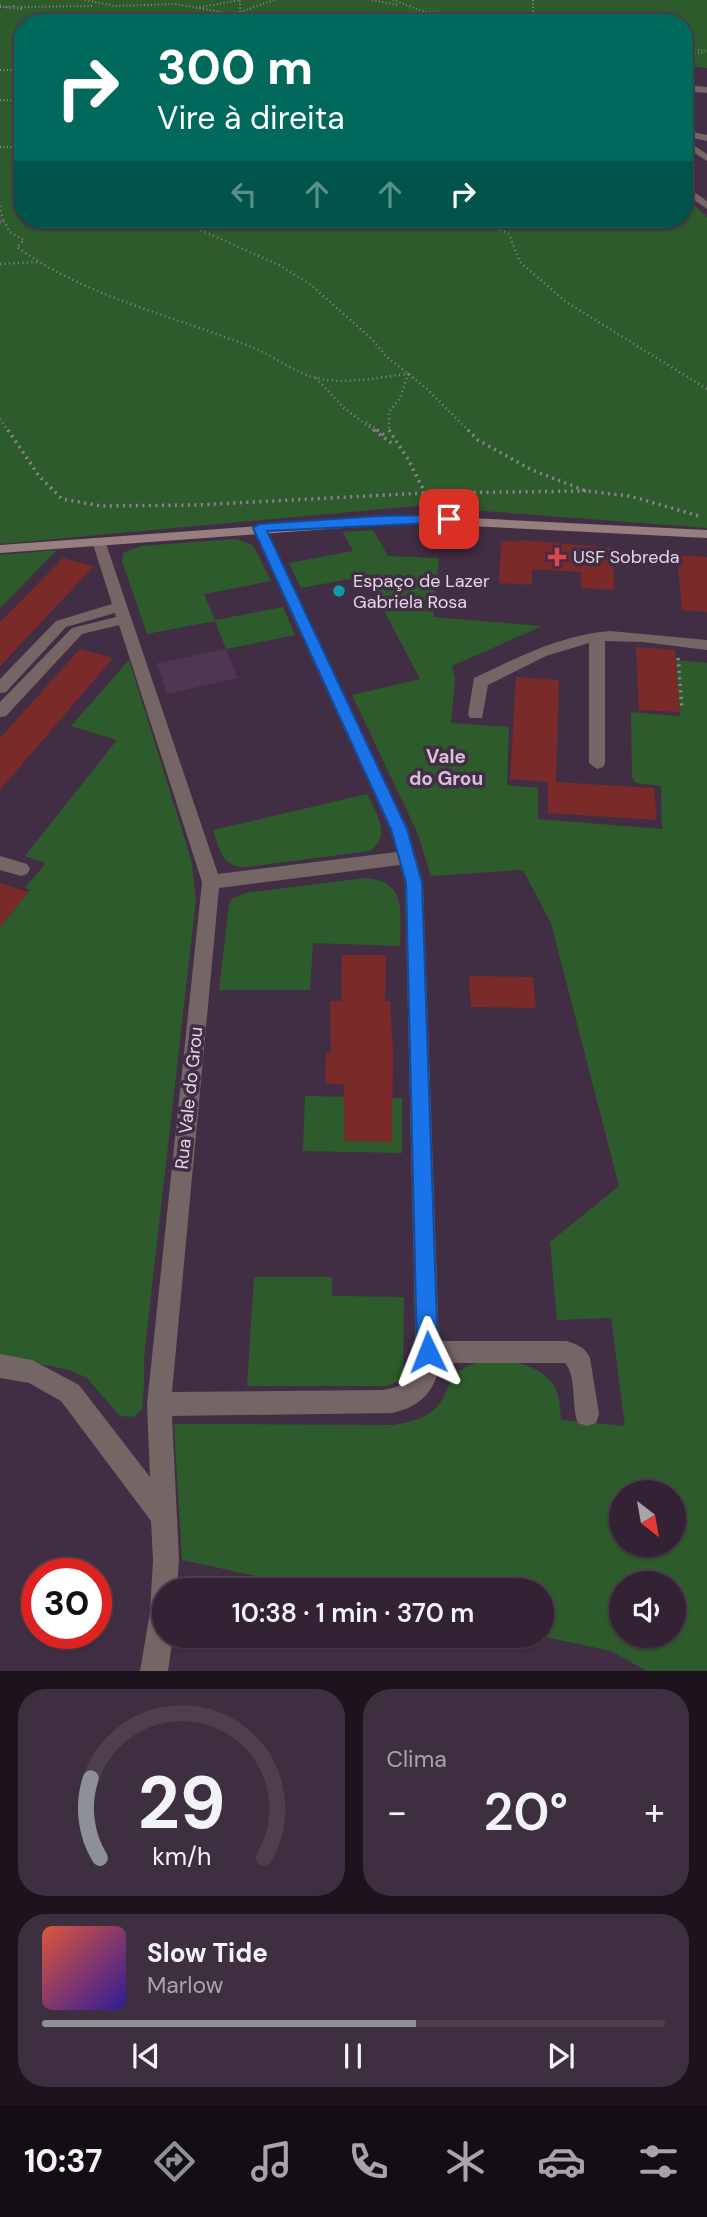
<!DOCTYPE html>
<html lang="pt">
<meta charset="utf-8">
<style>
:root{--surface:#322233;--page:#3d2f3f;--text:#f1f3f6;--muted:#a8a4ac;--line:#4d3f4e;--accent:#8c9099}
body{margin:0;font-family:"DM Sans",sans-serif;background:var(--page);color:var(--text);height:100vh;display:flex;flex-direction:column;font-size:26px;white-space:nowrap}
*{box-sizing:border-box;margin:0}
p{font-size:23px;color:var(--muted)}
.icon{flex:none;width:38px;height:38px;fill:none;stroke:currentColor;stroke-width:2;stroke-linecap:round;stroke-linejoin:round}
.map{position:relative;height:1671px;overflow:hidden}
.details{display:flex;flex-direction:column;gap:18px;padding:18px;background:#1c131c;flex:1}
.details>*{flex:none}
.top-card{position:absolute;left:14px;top:14px;width:679px;height:214px;border-radius:28px;box-shadow:0 2px 5px #0004,0 0 0 2px var(--line);background:#00695c;color:#fff;overflow:hidden}
.needle{width:46px;rotate:149deg}
.tools{position:absolute;left:609px;top:1480px;display:grid;gap:14px}
.tools a{display:grid;place-items:center;width:77px;height:77px;border-radius:50%;background:var(--surface);box-shadow:0 2px 5px #0004,0 0 0 2px var(--line);font-size:35px}
.speed{position:absolute;left:21px;top:1558px;display:flex;gap:14px;font-size:35px;font-weight:700;text-align:center}
.speed>*{display:grid;place-content:center;width:91px;height:91px;border-radius:50%;background:var(--surface);box-shadow:0 2px 5px #0004,0 0 0 2px var(--line);line-height:1}
.speed .limit{border:10px solid #d22;background:#fff;color:#111}
.pin{position:absolute;display:grid;place-items:center;width:60px;height:60px;color:#fff;margin:-30px;border-radius:14px;box-shadow:0 4px 10px #0006}
.me{position:absolute;width:77px;margin:-38px;rotate:358deg;stroke-linejoin:round;filter:drop-shadow(0 0 5px #0008)}
.turn{display:flex;align-items:center;gap:24px;height:147px;padding:0 28px;font-size:32px}
.turn .icon{width:91px;height:91px;stroke-width:2.5}
.turn b{display:block;font-size:49px;line-height:60px}
.lanes{display:flex;align-items:center;height:66px;padding:0 28px;background:#0003;justify-content:center;gap:35px;direction:ltr}
.lanes .off{opacity:.35}
.big{font-size:52px;font-weight:600;line-height:1.1}
.details .card{flex:1;display:flex;flex-direction:column;justify-content:center;gap:10px;min-width:0;padding:0 24px;border-radius:28px;background:var(--page)}
.details .dial{align-items:center;gap:0}
.dial svg{height:182px;overflow:visible;fill:none;stroke:var(--line);stroke-width:7;stroke-linecap:round;text-anchor:middle}
.dial text{fill:var(--text);stroke:none}
.song{display:flex;align-items:center;gap:21px}
.cover{width:84px;height:84px;border-radius:10px;background:linear-gradient(135deg,hsl(10 70% 55%),hsl(250 70% 35%))}
.played{height:7px;border-radius:4px;background:linear-gradient(90deg,var(--accent) 60%,var(--line) 60%)}
.keys{display:flex;justify-content:space-around;direction:ltr}
.heat{display:flex;justify-content:space-between;align-items:center;font-size:38px;direction:ltr}
.details .tiles{flex:1;display:grid;gap:18px;grid-template-columns:1fr 1fr}
.card:last-child{grid-column:span 2}
.trip{position:absolute;left:152px;top:1578px;width:402px;height:70px;border-radius:35px;background:var(--surface);box-shadow:0 2px 5px #0004,0 0 0 2px var(--line);font-weight:600;line-height:70px;text-align:center}
.tabs{display:flex;height:112px;justify-content:space-around;align-items:center;background:#140e14;color:var(--muted)}
.tabs .icon{width:49px;height:49px}
.tabs .current{color:var(--accent)}
.tabs b{font-size:32px;color:var(--text)}
.map>svg:first-child{display:block}
.built{fill:#4f3651}
.green{fill:#2e5b2c;fill-rule:evenodd}
.building{fill:#792a29}
.lines{fill:none;stroke-linecap:round;stroke-linejoin:round}
.path-far2{stroke:#928193;stroke-width:2;stroke-dasharray:1 2.5;stroke-linecap:butt}
.path-far1{stroke:#928193;stroke-width:2.5;stroke-dasharray:1 3.5;stroke-linecap:butt}
.path{stroke:#928193;stroke-width:3.5;stroke-dasharray:2 4.5;stroke-linecap:butt}
.minor{fill:#756565;fill-rule:evenodd}
.secondary{fill:#987f7f;fill-rule:evenodd}
.route{fill:#1a73e8;stroke:#114b97;stroke-width:2}
.health-dot{fill:#e0444e;stroke:#422e44;stroke-width:2.5}
.culture-dot{fill:#0f9aa8;stroke:#422e44;stroke-width:2.5}
.labels{text-anchor:middle;stroke-width:7;stroke-linejoin:round;paint-order:stroke}
.poi-label{font-size:18px;fill:#e4d7e5;stroke:#422e44;text-anchor:start}
.street-label{font-size:18px;fill:#e4d7e5;stroke:#422e44}
.neighbourhood-label{font-size:19px;font-weight:bold;fill:#d8bfda;stroke:#422e44}
</style>
<div class="map">
<svg width="707" height="1671" viewBox="0 0 707 1671">
<rect width="100%" height="100%" fill="#422e44"/>
<polygon class="built" points="226,649 238,678 167,694 157,663"/>
<g class="green">
<polygon points="0,0 707,0 707,68 684,66 684,23 23,23 23,219 684,219 684,195 707,217 707,528 416,506 0,544"/>
<path d="M373 530 388 556 439 558 433 617 542 626 452 666 455 679 451 723 509 727 507 785 538 788V819L662 829 661 786 636 783 632 777 631 712 680 716 676 660 707 663V1671H647L611 1651 541 1636 542 1591H326L182 1560 174 1424 393 1425C410 1422 430 1418 440 1403 449 1390 449 1377 464 1368 488 1354 536 1360 553 1384 560 1394 560 1408 561 1420L625 1426 611 1318 557 1320 550 1242 619 1186 551 923 523 870 431 876 417 832 352 695 420 679 366 576 301 588 289 563 353 551 343 532ZM621 1493H674V1545H621ZM621 1584H674V1636H621Z"/>
<polygon points="236,539 253,545 271,581 204,594 215,620 283,607 295,635 226,649 215,621 147,634 122,561 123,553 141,546"/>
<polygon points="57,550 0,608 0,555"/>
<path d="M129 660 191 859 196 899 145 1348C143 1369 145 1390 142 1409L133 1417 120 1416 87 1378 70 1370 0 1356V927L30 890 25 888 46 863 25 856 117 740 71 726Z"/>
<path d="M367 794C376 813 393 837 369 851L247 867C222 868 220 851 213 830Z"/>
<path d="M365 878C408 881 400 913 400 946L313 943 310 990H219L229 904 232 899 245 893Z"/>
<polygon points="305,1096 402,1098 402,1153 303,1151"/>
<polygon points="254,1277 332,1277 332,1296 404,1297 403,1375 399,1381 386,1386 247,1386"/>
</g>
<g class="building">
<polygon points="520,540 613,548 614,590 581,588 581,572 532,569 532,585 499,583 501,541 520,542"/>
<polygon points="677,555 707,557 707,612 682,610"/>
<polygon points="63,558 94,566 0,666 0,622"/>
<polygon points="636,647 675,650 680,712 639,710"/>
<polygon points="80,649 113,658 0,790 0,738"/>
<polygon points="516,677 559,680 556,782 654,788 657,820 548,813 548,782 510,779"/>
<polygon points="0,883 28,892 0,927"/>
<polygon points="342,955 386,955 385,1001 390,1001 393,1053 392,1142 344,1141 344,1085 325,1083 326,1054 331,1052 330,1001 341,1001"/>
<polygon points="469,976 533,977 536,1008 471,1007"/>
</g>
<g class="lines">
<g class="path-far2">
<polyline points="85,0 115,6 176,4 232,14 240,13 240,0"/>
<polyline points="372,0 399,5"/>
<polyline points="393,0 425,12 549,19 594,17 628,23"/>
<polyline points="533,0 533,18 536,23"/>
<polyline points="0,5 3,7"/>
<polygon points="14,6 21,9 3,7"/>
<polyline points="0,7 3,7"/>
<polyline points="21,7 93,6"/>
<polyline points="196,8 240,0"/>
<polyline points="240,12 274,0"/>
<polyline points="684,48 707,51"/>
<polyline points="684,54 704,53"/>
<polyline points="0,70 23,70"/>
<polyline points="0,100 23,101"/>
<polyline points="0,147 23,147"/>
</g>
<g class="path-far1">
<polyline points="0,206 3,220"/>
<polyline points="176,219 279,265 311,285 373,340 386,356 427,389 470,432"/>
<polyline points="494,219 496,228 509,234 520,262 566,302 707,389"/>
<path d="M0 222 3 220 10 232 24 240 17 247C80 294 175 317 249 346 272 354 293 373 317 378 345 385 379 377 408 374L400 398 389 412V432"/>
<polyline points="0,264 37,262"/>
<polyline points="316,378 344,408 376,432"/>
<polyline points="0,419 9,432"/>
<polyline points="366,422 380,432"/>
</g>
<g class="path">
<polyline points="8,430 39,476 62,499 102,506 196,505 425,493 586,491"/>
<polyline points="374,430 394,445"/>
<polyline points="377,430 387,437"/>
<polyline points="389,430 408,459 425,493"/>
<polyline points="468,430 478,440 532,470 586,491 630,496 699,516"/>
<polyline points="678,658 682,709"/>
</g>
<g class="minor">
<polygon points="684,85 707,87 707,93 684,91"/>
<polygon points="684,130 707,135 707,141 684,136"/>
<polygon points="684,139 707,154 707,161 684,146"/>
<polygon points="684,185 707,201 707,209 684,193"/>
<path d="M259 524 266 528 408 829 423 883 439 1341H567C578 1345 585 1347 590 1358L599 1414 596 1423 587 1426 578 1423C571 1406 577 1376 565 1363H440C435 1392 420 1407 392 1413L172 1416 179 1560 177 1591H164V1636H173L168 1671H140L150 1612 153 1560 151 1521 61 1401 29 1383 0 1378V1354L32 1360 79 1385 150 1477 147 1404 202 882 119 625 82 634 6 716 0 717V702L72 628 116 617 115 613 66 627 6 692 0 693V679L56 621 112 604 92 541 94 538H104L218 874 397 852 390 829 252 528ZM400 865 405 883 416 1366C410 1384 400 1387 382 1390L172 1392 219 888Z"/>
<path d="M610 631 707 640V650L643 642 605 641V763L603 767 597 769 589 763V643L546 656 488 685 482 718H470L468 714 474 678C519 657 560 635 610 631Z"/>
<polygon points="0,856 27,864 30,869 27,874 21,876 0,870"/>
</g>
<polygon class="secondary" points="410,515 707,530 707,538 410,523 0,553 0,545"/>
</g>
<polygon class="route" points="449,515 455,519 453,522 267,531 407,829 422,883 438,1352 435,1360 428,1363 420,1360 417,1352 406,883 391,829 253,528 259,524 379,516"/>
<path class="health-dot" d="M553.5 546.5h7v7h7v7h-7v7h-7v-7h-7v-7h7z"/>
<circle class="culture-dot" cx="339" cy="591" r="7"/>
<g class="labels">
<g class="poi-label">
<text x="573" y="563">USF Sobreda</text>
<text x="353" y="587">Espaço de Lazer<tspan x="353" dy="21">Gabriela Rosa</tspan></text>
</g>
<g class="street-label">
<text transform="translate(189 1098) rotate(-84)" y="6">Rua Vale do Grou</text>
</g>
<g class="neighbourhood-label">
<text x="446" y="763">Vale<tspan x="446" dy="22">do Grou</tspan></text>
</g>
</g>
</svg>
<div class="tools">
<a><svg class="needle" viewBox="-14 -14 28 28"><path d="M0-13l5 13h-10z" fill="#e53935"/><path d="M0 13l5-13h-10z" fill="#a8a4ac"/></svg></a>
<a><svg class="icon" aria-label="sound" viewBox="0 0 24 24"><path d="M4 9h4l5-4v14l-5-4H4zM17 9q2 3 0 6"/></svg></a>
</div>
<div class="speed"><div class="limit">30</div></div>
<div class="pin" style="left:449px;top:519px;background:#d93025"><svg class="icon" aria-label="arrive" viewBox="0 0 24 24"><path d="M6 21V4h12l-3 4 3 4H6"/></svg></div>
<svg class="me" style="left:428px;top:1352px" viewBox="-20 -20 40 40"><path d="M0-17L14 15 0 8-14 15z" fill="#1a73e8" stroke="#fff" stroke-width="4"/></svg>
<div class="trip">10:38 · 1 min · 370 m</div>
<div class="top-card">
<div class="turn"><svg class="icon" aria-label="right" viewBox="0 0 24 24"><path d="M7 20v-9h11M14 6l5 5-5 5"/></svg><div><b>300 m</b>Vire à direita</div></div>
<div class="lanes"><svg class="icon off" aria-label="left" viewBox="0 0 24 24"><path d="M17 20v-9H6M10 6l-5 5 5 5"/></svg><svg class="icon off" aria-label="ahead" viewBox="0 0 24 24"><path d="M12 20V5M6 11l6-6 6 6"/></svg><svg class="icon off" aria-label="ahead" viewBox="0 0 24 24"><path d="M12 20V5M6 11l6-6 6 6"/></svg><svg class="icon" aria-label="right" viewBox="0 0 24 24"><path d="M7 20v-9h11M14 6l5 5-5 5"/></svg></div>
</div>
</div>
<section class="details">
<div class="tiles">
<div class="card dial"><svg viewBox="0 0 100 80">
<path d="M14 69A42 42 0 1 1 86 69"/>
<path d="M14 69A42 42 0 0 1 10 34" stroke="#8c9099"/>
<text x="50" y="56" font-size="32" font-weight="700">29</text>
<text x="50" y="72" font-size="11">km/h</text>
</svg></div>
<div class="card"><p>Clima</p>
<div class="heat"><a>−</a><b class="big">20°</b><a>+</a></div>
</div>
<div class="card">
<div class="song"><i class="cover"></i><div><b>Slow Tide</b><p>Marlow</p></div></div>
<div class="played"></div>
<div class="keys"><svg class="icon" aria-label="previous" viewBox="0 0 24 24"><path d="M18 5L8 12l10 7zM5 5v14"/></svg><svg class="icon" aria-label="pause" viewBox="0 0 24 24"><path d="M8 5v14M16 5v14"/></svg><svg class="icon" aria-label="next" viewBox="0 0 24 24"><path d="M6 5l10 7-10 7zM19 5v14"/></svg></div>
</div>
</div>
</section>
<nav class="tabs">
<b>10:37</b>
<svg class="icon current" aria-label="directions" viewBox="0 0 24 24"><path d="M12 3l9 9-9 9-9-9zM9 14v-3h6M13 9l2 2-2 2"/></svg>
<svg class="icon" aria-label="music" viewBox="0 0 24 24"><path d="M9 18V5l10-2v13"/><circle cx="6" cy="18" r="3"/><circle cx="16" cy="16" r="3"/></svg>
<svg class="icon" aria-label="phone" viewBox="0 0 24 24"><path d="M5 4h4l2 5-3 2q2 4 5 5l2-3 5 2v4C11 20 4 13 5 4z"/></svg>
<svg class="icon" aria-label="climate" viewBox="0 0 24 24"><path d="M12 3v18M4 7l16 10M4 17L20 7"/></svg>
<svg class="icon" aria-label="car" viewBox="0 0 24 24"><path d="M5 17H2v-5l4-1 3-4h7l3 4 3 1v5h-3M9 17h6M6 11h13"/><circle cx="7" cy="17" r="2"/><circle cx="17" cy="17" r="2"/></svg>
<svg class="icon" aria-label="filters" viewBox="0 0 24 24"><path d="M4 7h16M4 17h16"/><circle cx="9" cy="7" r="2"/><circle cx="15" cy="17" r="2"/></svg>
</nav>
